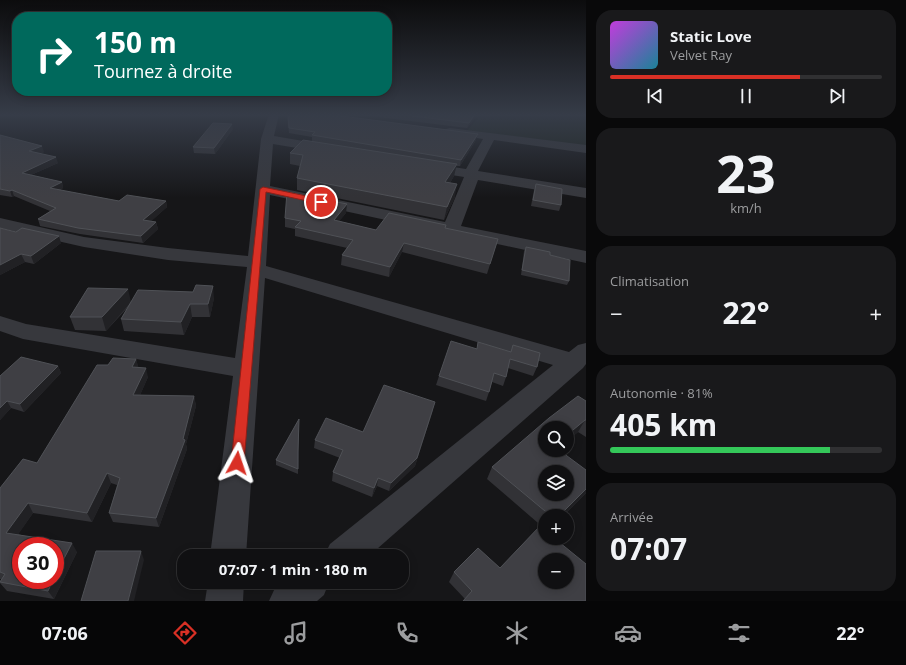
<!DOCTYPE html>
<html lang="fr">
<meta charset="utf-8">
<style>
:root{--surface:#101012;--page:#19191b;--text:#f1f3f6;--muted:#9c9d9f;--line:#303032;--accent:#d93025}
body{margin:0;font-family:"Open Sans",sans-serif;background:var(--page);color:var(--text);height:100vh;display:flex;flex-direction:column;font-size:15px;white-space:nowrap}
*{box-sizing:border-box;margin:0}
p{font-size:13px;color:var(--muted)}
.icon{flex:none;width:22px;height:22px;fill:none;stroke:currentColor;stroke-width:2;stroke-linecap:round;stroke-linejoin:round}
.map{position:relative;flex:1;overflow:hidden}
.sheet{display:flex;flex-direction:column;gap:10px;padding:10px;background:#09090a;width:320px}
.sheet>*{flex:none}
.banner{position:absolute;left:12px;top:12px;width:380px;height:84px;border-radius:16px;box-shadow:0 2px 10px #0003,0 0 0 1px var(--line);background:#00695c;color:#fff;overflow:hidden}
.fabs{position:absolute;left:538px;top:421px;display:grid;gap:8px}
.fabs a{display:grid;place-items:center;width:36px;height:36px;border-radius:50%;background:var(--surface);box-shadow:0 2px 10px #0003,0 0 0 1px var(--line);font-size:20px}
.speed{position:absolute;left:12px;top:537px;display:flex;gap:8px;font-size:20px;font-weight:700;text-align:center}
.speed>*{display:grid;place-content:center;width:52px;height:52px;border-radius:50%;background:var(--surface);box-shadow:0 2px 10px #0003,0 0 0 1px var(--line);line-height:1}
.speed .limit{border:6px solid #d22;background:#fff;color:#111}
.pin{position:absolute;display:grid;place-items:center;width:34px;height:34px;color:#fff;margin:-17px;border:2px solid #fff;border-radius:50%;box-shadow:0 1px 4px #0007}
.me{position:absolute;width:44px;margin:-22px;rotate:5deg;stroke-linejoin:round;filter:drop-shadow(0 0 3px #0008)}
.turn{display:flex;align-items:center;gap:14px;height:84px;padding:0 16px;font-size:18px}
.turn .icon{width:52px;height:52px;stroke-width:2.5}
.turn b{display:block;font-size:28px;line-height:34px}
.big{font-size:30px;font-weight:700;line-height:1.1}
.sheet .card{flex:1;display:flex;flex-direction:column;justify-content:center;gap:6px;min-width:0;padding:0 14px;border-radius:16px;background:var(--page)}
.sheet .dial{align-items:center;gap:0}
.dial b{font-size:52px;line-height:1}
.song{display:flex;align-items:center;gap:12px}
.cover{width:48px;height:48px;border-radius:6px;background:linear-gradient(135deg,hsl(290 70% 55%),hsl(190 70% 35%))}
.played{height:4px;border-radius:2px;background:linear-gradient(90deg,var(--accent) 70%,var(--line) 70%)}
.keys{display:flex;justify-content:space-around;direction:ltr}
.heat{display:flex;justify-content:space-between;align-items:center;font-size:22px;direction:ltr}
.charge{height:6px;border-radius:3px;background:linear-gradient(90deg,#34c759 81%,var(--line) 0)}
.trip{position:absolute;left:177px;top:549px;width:232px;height:40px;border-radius:16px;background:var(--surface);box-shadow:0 2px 10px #0003,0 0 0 1px var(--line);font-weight:700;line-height:40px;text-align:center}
.tabs{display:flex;height:64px;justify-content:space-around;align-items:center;background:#060607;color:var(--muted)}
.tabs .icon{width:28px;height:28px}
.tabs .on{color:var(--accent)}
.tabs b{font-size:18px;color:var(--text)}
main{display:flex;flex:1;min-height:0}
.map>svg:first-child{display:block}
.green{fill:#1c231d}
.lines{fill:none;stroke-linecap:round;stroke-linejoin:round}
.minor{fill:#37383d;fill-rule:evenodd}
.wall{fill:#323236}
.shaded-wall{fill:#212124}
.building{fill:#3f3f44;stroke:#4f5156;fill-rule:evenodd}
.route{fill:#d93025;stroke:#8d1f18}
</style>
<main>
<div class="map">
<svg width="586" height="601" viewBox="0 0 586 601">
<rect width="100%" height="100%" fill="#161618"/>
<polygon class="green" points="481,114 586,114 586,148 467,131"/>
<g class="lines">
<g class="minor">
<polygon points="269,114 279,114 274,136 327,145 331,146 333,149 331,152 327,153 273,144 270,186 445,222 464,177 427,171 422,170 420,167 422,164 427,163 466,169 483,139 446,133 444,131 446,129 450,128 586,145 586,153 494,140 478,171 586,188 586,198 478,180 461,226 586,251 586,263 270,195 266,266 569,352 578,345 586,343 586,364 583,368 369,556 324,556 330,544 553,365 265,278 246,556 210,556 233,376 23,339 0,331 0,316 26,324 235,358 247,267 168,260 84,247 0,228 0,218 84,237 168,248 248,256 261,139"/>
<polygon points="208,582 244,582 243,601 205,601"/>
<polygon points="282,582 329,582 324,595 317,601 269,601 275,588"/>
</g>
</g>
<g class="wall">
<polygon points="287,114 327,114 476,140 460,166 456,166 454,176 450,183 455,197 444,220 297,190 297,178 300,166 290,164 290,153 312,141 312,137 289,133"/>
<polygon points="354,114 478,114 467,128"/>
<polygon points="233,129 215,154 194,153 193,147"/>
<polygon points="0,135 44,152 39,154 58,163 31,175 62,182 63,188 60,190 119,201 166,201 167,207 151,221 156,222 158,229 143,243 80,234 40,226 38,219 50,211 14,196 12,197 0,195"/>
<polygon points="536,184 561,205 559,211 531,206 534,190"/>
<polygon points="346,213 339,221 376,230 446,228 498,239 487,274 402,252 389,277 341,265 342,255 347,248 295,236 295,229 285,227 285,218"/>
<polygon points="16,232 61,243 34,264 25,262 0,275"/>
<polygon points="526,247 550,255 569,281 567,285 521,275 524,251"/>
<polygon points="214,298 210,317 192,317 184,335 124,331 121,319 129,306 106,331 75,330 70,317 131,301"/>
<polygon points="513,345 537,367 533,376 508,368 506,377 503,386 492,382 489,392 486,401 436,385 439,376 476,349 511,352"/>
<polygon points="136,359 138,367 148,377 140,395 194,396 196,406 186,444 187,449 159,527 113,522 109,513 117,485 111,483 92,522 33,513 18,534 77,552 54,599 7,591 0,583 1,579 0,579 0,488 37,463 108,365"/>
<polygon points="58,366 61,373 24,412 11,408 0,420 0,376"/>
<polygon points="586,401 586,437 578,432 567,441 567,428 545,450 586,470 586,493 563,516 545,516 545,529 487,479 492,467"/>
<polygon points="433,410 415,466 389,491 377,486 372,497 332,481 333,472 340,458 314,448 315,440 363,432"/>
<polygon points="299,419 298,474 276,465 276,460"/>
<polygon points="500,568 465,599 449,582 454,572"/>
</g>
<g class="shaded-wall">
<polygon points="475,114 478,114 467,128 469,123"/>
<polygon points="232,124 233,129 215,154 214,148"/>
<polygon points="478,134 476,140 460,166 461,160"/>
<polygon points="42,146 44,152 31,157 29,151"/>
<polygon points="56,157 58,163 24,178 22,173"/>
<polygon points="457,164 454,176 443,195 445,182"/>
<polygon points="62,182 63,188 52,194 50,188"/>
<polygon points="457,184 455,197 444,220 447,207"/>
<polygon points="12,190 14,196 12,197 10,191"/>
<polygon points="166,201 167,207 145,227 143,220"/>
<polygon points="347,204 346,213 333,229 334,220"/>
<polygon points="156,222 158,229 143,243 141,236"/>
<polygon points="59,236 61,243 34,264 31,256"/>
<polygon points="404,243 402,252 389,277 390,267"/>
<polygon points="21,254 25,262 0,275 0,265"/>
<polygon points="213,286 214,298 210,317 208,304"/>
<polygon points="128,289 131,302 106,331 102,317"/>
<polygon points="190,304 192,317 184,335 181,322"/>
<polygon points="136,359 139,369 132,367"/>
<polygon points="58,366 61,373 24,412 20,404"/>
<polygon points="146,368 148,377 136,404 133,395"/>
<polygon points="194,396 196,406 186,444 187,449 159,527 156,518 183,439"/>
<polygon points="7,401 11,408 0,420 0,408"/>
<polygon points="435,402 415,466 389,491 391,483"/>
<polygon points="585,420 578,432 567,441 567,435"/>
<polygon points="107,473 111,483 92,522 87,513"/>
<polygon points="378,478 377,486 372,497 374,488"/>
<polygon points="586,489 586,493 563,516 559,516"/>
<polygon points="28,503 33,513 13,542 6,533"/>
<polygon points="72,543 77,552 54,599 48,591 53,580 55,580 55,576"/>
<polygon points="141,551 144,560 134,601 128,601"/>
</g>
<g class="building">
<polygon points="288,114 327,114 478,134 461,160 312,135 315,132 289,128"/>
<polygon points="396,114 475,114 469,123"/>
<polygon points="213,123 232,124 214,148 193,147"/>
<polygon points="0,135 42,146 29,151 56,157 22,173 62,182 50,188 119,201 127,195 166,201 143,220 156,222 141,236 78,228 38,219 56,208 12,190 10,191 0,189"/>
<polygon points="303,140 457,164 445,182 457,184 447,207 297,178 303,155 290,153"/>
<polygon points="536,184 562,189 561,205 533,200"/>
<polygon points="287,192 347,204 334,220 376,230 389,213 446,225 445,228 498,239 490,264 404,243 390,267 342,255 353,240 295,227 301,221 285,218"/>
<polygon points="0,228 16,232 22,228 59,236 31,256 21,254 0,265"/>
<polygon points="526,247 550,252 550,255 570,260 569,281 522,270"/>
<polygon points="196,285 213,286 208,304 190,304 181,322 121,319 138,290 193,292"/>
<polygon points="88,288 128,289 102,317 70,317"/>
<polygon points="451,341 477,349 478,342 511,352 513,345 540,353 537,367 510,359 506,377 494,373 489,392 439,376"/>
<polygon points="21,357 58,366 20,404 7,401 0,408 0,376"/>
<polygon points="113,358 136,359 132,367 146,368 133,395 194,396 183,439 185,440 156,518 109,513 120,478 107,473 87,513 28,503 6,533 72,543 55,576 55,546 21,546 21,580 53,580 48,591 0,582 5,574 0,572 0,488 23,459 37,463 97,365 108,365"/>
<polygon points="384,385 435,402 417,458 391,483 378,478 374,488 333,472 343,450 315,440 326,418 363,432"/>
<path d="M578 396 586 401V420H585L567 435V428H545V450H559L586 470V489L559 516H551L492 467 549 418ZM545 472H567V494H545Z"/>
<polygon points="299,419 298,451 298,469 276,460"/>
<path d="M540 526 545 530V538H554L586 564V601H463L472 591 454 572 478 548 500 568ZM545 560H567V582H545Z"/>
<polygon points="96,551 141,551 128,601 81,601"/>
</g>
<linearGradient id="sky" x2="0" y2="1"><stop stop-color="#0c0c0d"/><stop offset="0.58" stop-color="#363c48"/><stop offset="1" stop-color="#363c48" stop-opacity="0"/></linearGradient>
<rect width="586" height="198" fill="url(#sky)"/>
<polygon class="route" points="263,187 321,199 324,202 321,204 266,192 244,463 242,467 237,468 233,467 231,463 260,189"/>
</svg>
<div class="fabs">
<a><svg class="icon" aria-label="search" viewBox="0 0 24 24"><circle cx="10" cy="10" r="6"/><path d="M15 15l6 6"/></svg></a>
<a><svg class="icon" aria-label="layers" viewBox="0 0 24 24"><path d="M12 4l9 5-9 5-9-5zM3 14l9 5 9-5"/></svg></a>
<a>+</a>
<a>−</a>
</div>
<div class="speed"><div class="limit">30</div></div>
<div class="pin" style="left:321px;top:202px;background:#d93025"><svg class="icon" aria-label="arrive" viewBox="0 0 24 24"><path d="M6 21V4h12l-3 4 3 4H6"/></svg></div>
<svg class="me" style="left:237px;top:463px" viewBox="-20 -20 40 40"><path d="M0-17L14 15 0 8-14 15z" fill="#d93025" stroke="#fff" stroke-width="4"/></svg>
<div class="trip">07:07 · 1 min · 180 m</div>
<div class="banner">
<div class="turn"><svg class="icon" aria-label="right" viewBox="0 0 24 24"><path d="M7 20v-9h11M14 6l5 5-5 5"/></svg><div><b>150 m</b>Tournez à droite</div></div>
</div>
</div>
<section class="sheet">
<div class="card">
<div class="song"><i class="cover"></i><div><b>Static Love</b><p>Velvet Ray</p></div></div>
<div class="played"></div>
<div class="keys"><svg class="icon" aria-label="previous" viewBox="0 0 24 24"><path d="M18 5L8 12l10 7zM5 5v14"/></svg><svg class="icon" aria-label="pause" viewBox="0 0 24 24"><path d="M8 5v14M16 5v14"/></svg><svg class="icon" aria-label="next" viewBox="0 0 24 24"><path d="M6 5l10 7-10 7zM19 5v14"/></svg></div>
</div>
<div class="card dial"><b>23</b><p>km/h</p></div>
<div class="card"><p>Climatisation</p>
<div class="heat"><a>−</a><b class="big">22°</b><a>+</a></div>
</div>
<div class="card"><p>Autonomie · 81%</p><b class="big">405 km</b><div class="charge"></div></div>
<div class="card"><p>Arrivée</p><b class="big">07:07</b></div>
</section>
</main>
<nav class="tabs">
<b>07:06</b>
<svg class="icon on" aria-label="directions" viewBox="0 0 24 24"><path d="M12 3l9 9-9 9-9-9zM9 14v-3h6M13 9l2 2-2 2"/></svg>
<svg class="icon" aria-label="music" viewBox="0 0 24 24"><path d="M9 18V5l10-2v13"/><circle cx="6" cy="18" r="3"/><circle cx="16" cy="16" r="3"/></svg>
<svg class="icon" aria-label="phone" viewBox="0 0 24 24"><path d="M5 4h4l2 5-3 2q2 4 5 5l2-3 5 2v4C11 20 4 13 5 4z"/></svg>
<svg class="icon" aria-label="climate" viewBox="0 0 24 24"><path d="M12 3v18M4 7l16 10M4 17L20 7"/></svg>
<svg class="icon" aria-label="car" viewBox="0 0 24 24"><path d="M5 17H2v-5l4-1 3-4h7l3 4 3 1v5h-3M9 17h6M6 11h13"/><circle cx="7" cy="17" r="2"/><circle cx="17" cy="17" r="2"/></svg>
<svg class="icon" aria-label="filters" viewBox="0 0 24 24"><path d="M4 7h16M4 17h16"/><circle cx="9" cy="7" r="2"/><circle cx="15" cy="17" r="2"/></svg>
<b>22°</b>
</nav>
